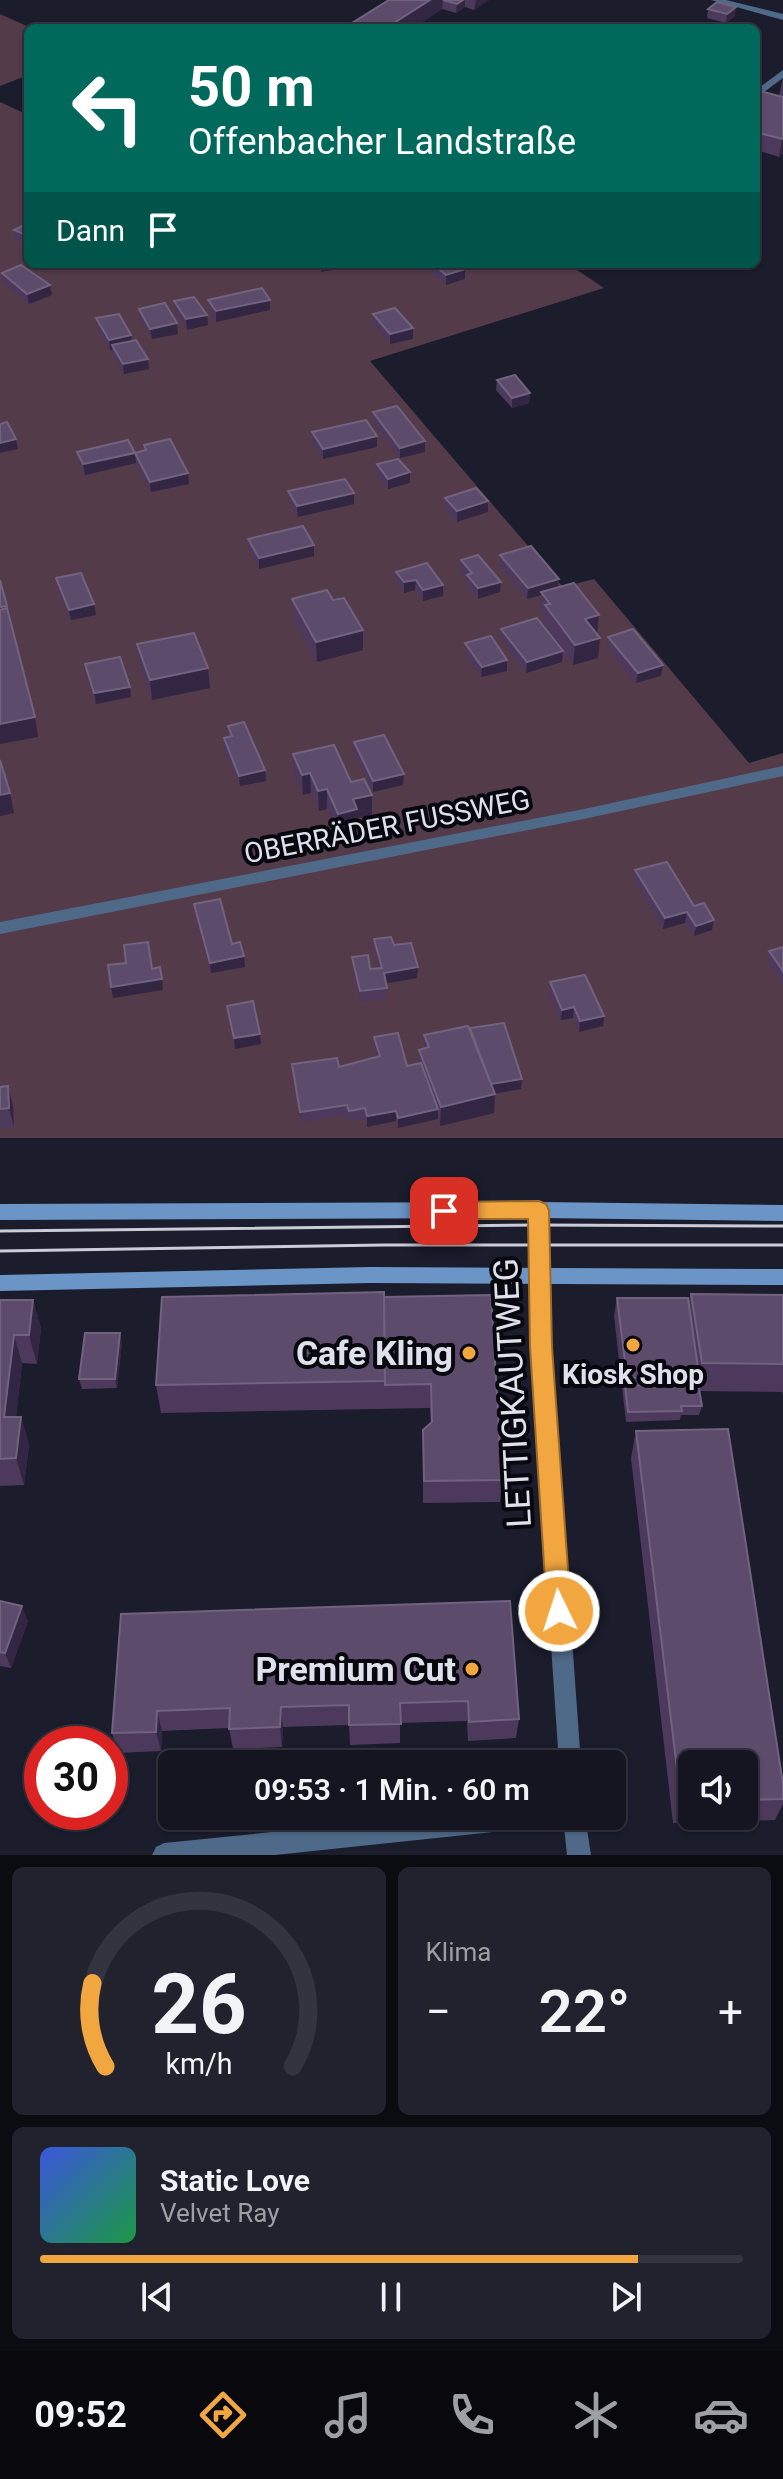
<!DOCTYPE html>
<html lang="de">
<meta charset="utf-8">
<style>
:root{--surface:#141521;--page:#21222e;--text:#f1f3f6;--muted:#9d9fa5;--line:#33343f;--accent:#f1a640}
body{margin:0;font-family:Roboto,sans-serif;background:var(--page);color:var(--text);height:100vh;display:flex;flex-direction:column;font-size:30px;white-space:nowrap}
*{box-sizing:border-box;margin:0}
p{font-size:26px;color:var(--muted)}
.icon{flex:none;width:44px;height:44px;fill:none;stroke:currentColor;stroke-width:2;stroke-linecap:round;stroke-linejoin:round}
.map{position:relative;height:1855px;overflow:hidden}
.side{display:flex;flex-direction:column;gap:12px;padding:12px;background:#0b0c12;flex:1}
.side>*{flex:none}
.guide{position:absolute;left:24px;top:24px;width:736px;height:244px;border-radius:12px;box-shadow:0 2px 6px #0004,0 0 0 2px var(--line);background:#00695c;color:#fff;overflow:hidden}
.tools{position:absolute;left:678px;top:1750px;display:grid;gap:16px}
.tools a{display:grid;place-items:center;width:80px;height:80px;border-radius:12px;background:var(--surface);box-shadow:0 2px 6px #0004,0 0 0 2px var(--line);font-size:40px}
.speed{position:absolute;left:24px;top:1726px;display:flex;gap:16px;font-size:40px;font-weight:700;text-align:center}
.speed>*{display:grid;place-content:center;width:104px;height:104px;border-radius:50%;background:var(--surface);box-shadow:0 2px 6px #0004,0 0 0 2px var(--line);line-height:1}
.speed .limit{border:12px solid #d22;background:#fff;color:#111}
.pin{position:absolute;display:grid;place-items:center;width:68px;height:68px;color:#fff;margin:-34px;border-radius:16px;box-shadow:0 4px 12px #0006}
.me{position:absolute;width:88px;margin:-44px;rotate:356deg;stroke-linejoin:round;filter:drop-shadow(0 0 6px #0008)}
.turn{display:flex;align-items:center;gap:28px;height:168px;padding:0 32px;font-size:36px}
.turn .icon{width:104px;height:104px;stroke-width:2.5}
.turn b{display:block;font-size:56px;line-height:68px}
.then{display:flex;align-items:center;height:76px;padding:0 32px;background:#0003;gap:16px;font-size:30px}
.big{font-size:60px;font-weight:600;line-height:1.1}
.side .card{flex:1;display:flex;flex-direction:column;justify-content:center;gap:12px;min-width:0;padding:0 28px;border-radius:12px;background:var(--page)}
.side .dial{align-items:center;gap:0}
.dial svg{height:208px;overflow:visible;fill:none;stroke:var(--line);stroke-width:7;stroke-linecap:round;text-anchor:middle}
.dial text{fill:var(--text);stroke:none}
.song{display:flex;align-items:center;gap:24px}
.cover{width:96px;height:96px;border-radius:12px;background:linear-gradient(135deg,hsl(230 70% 55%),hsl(140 70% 35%))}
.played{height:8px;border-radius:4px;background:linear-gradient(90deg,var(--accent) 85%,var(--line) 85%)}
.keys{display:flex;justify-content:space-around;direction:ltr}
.heat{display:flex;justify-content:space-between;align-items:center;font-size:44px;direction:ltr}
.side .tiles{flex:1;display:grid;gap:12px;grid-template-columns:1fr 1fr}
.card:last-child{grid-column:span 2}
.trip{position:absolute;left:158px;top:1750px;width:468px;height:80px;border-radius:12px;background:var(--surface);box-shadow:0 2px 6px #0004,0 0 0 2px var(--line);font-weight:600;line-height:80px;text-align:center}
.tabs{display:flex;height:128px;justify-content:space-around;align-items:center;background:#08080d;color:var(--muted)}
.tabs .icon{width:56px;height:56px}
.tabs .selected{color:var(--accent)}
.tabs b{font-size:36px;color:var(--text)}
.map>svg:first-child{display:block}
.green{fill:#543b4a}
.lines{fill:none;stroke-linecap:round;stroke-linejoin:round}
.service{fill:#4f6988;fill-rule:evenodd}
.minor{fill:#4f6988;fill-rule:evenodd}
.secondary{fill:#6a95c6;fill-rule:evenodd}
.tram{stroke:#cbccd8;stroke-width:3}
.wall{fill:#4d395b;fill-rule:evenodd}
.shaded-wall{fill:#322642}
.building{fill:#5d4b6b;stroke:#71627f;stroke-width:2}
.route{fill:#f1a640;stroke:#9d6c2a;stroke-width:2}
.poi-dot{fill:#f1a640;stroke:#07070e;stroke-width:3}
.labels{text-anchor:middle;stroke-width:8;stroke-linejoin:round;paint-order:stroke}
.street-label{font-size:28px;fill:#dfe0ec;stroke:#07070e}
.poi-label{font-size:28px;font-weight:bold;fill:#dfe0ec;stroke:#07070e}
.near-poi-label{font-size:34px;font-weight:bold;fill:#dfe0ec;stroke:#07070e;text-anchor:end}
.near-street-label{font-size:34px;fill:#dfe0ec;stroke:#07070e}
</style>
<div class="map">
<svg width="783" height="1855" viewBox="0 0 783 1855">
<rect width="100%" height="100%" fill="#1b1c2c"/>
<g class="green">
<polygon points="0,14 31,28 28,28 28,75 0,86"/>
<polygon points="0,102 28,115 28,264 568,264 604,288 370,361 563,587 594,579 749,763 783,753 783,1138 0,1138"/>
</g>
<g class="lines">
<g class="service">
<polygon points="711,0 726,0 783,14 783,20"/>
<polygon points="783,70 783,78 756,98 756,90"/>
<polygon points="783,766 783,776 584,819 0,934 0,922 584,809"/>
</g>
<g class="minor">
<polygon points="539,1202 545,1205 548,1210 551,1347 581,1764 559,1764 531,1347 530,1210 533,1205"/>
<polygon points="430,1816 552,1816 549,1824 541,1827 275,1855 152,1855 156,1847 164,1843"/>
<polygon points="563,1816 585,1816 591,1855 567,1855"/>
</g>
<g class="secondary">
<polygon points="539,1202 783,1205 783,1221 539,1218 0,1220 0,1204"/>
<polygon points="370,1267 783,1269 783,1285 370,1283 0,1291 0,1275"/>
</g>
<g class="tram">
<polyline points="0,1231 538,1225 783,1226"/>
<polyline points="0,1251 384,1245 783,1245"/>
</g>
</g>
<g class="wall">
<polygon points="389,0 489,0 474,10 465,7 456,13 442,9 413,28 347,28 347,26"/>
<polygon points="708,9 735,16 726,23 707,18"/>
<polygon points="783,77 783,97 779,96"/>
<polygon points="756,95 783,97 783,154 779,157 756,150"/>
<polygon points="28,223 28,245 16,240 14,230"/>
<polygon points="316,264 340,264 340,269 321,272"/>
<polygon points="431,264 459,264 465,279 446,285 430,272"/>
<polygon points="2,273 52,295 29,304 3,283"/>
<polygon points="208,300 270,310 216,322 209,310"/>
<polygon points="174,301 208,325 187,330 175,311"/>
<polygon points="139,309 178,334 152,339 140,319"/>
<polygon points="373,314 413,328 413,339 390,344 373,324"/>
<polygon points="96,318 131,335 132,341 148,359 149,369 124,374 113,356 112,350 110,350 98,329"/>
<polygon points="497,380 530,393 529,403 512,408 496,390"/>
<polygon points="373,412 425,452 400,458 373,422"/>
<polygon points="312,432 377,447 323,459 312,443"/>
<polygon points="144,445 189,484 151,492 136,463 85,475 79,462 77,452 135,453 144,450"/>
<polygon points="377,464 410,483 388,489 377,475"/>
<polygon points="288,491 354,493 354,504 298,517 289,502"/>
<polygon points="445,498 488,512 457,522 445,509"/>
<polygon points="248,539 314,556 259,569 249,549"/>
<polygon points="500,555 558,588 597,634 598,658 573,665 543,625 544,618 540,612 541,595 527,599 500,566"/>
<polygon points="461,560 500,592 478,599 467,585 467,578 461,570"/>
<polygon points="396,572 443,585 443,596 423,601 415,590 404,593 396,582"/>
<polygon points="56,578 94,604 96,615 71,620 58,589"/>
<polygon points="292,599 333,600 363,650 317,662 293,619"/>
<polygon points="501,629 563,651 562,662 526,673 500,639"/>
<polygon points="608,637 663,665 661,676 636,683 607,647"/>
<polygon points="465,643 507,671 481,677 465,653"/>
<polygon points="137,644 210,688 152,700 139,664"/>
<polygon points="85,664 131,697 96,704 87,675"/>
<polygon points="228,726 266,781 240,786 224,749 224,738 229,737"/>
<polygon points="354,742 403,785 373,792 354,753"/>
<polygon points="293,754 351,782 372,815 357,818 357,829 339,834 327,809 319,811 311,793 303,795 294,774"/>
<polygon points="635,870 694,906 712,930 694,936 685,923 663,929 634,881"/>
<polygon points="194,904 232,944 245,967 211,973 195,914"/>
<polygon points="374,939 394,945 417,978 386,983 387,998 360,1002 352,967 352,957 370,969 379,968 375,950"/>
<polygon points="783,947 783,985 767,961 769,951"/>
<polygon points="550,982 604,1016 603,1026 579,1032 573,1018 561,1020 549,993"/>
<polygon points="227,1006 260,1034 261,1044 235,1049"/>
<polygon points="469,1030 522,1079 521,1089 495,1094 494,1113 440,1126 438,1119 398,1128 396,1121 367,1127 365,1119 349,1121 347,1116 301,1122 292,1064 339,1067 377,1057 374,1047 374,1037 407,1066 419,1064 419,1050 424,1049 424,1035"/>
<polygon points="8,1086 13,1105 14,1127 0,1128 0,1087"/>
<polygon points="691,1294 783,1295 783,1395 782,1392 699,1391 702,1406 699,1415 681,1415 680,1420 626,1422 614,1316 617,1298 688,1303"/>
<polygon points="384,1297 502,1480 500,1502 423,1503 423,1430 431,1423 430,1408 161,1413 156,1385"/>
<polygon points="0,1300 33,1300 41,1328 37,1364 22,1363 16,1417 21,1417 29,1445 24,1485 0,1486"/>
<polygon points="122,1342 117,1388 82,1389 79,1379"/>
<path d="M636 1431 783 1784V1804L775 1820 673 1823 631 1458ZM692 1764H744V1816H692Z"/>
<polygon points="0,1601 28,1621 11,1668 0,1666"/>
<polygon points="510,1601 519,1719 516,1738 468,1741 467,1721 400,1723 400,1743 350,1745 349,1725 317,1726 283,1727 282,1747 233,1749 229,1728 162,1731 161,1751 118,1753 112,1733 121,1614"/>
</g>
<g class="shaded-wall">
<polygon points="430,0 443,0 442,9 413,28 386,28"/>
<polygon points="463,0 465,0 465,7 456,13 457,4"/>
<polygon points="476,0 489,0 474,10"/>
<polygon points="736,7 735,16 726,23 727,14"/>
<polygon points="783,138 783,154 779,157 782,139"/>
<polygon points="321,264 340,264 340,269 321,272"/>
<polygon points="465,269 465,279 446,285 446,275"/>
<polygon points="50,285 52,295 29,304 27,294"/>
<polygon points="270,300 270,310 216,322 216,311"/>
<polygon points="207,315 208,325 187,330 186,319"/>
<polygon points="177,323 178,334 152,339 150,329"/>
<polygon points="413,328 413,339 390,344 390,334"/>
<polygon points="131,335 133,346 112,345 112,350 110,350 109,340"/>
<polygon points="148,359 149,369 124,374 123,364"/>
<polygon points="530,393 529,403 512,408 512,398"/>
<polygon points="377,436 377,447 323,459 323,449"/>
<polygon points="16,439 18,449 0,453 0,443"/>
<polygon points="425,441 425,452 400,458 400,448"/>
<polygon points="135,453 136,463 85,475 83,464"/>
<polygon points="410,472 410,483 388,489 388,479"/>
<polygon points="188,473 189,484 151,492 150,482"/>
<polygon points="354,493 354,504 298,517 297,506"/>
<polygon points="488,501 488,512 457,522 457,511"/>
<polygon points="314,545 314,556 259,569 259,558"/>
<polygon points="559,579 558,590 541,592 541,595 527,599 528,588"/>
<polygon points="416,580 415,590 404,593 404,582"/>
<polygon points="501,582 500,592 478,599 478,588"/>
<polygon points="443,585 443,596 423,601 423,590"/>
<polygon points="94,604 96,615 71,620 69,610"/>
<polygon points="599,615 597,635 585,619"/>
<polygon points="363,630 363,650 317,662 316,642"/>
<polygon points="600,638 598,658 573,665 575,645"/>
<polygon points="563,651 562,662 526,673 527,662"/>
<polygon points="507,660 507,671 481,677 482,667"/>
<polygon points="663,665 661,676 636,683 638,673"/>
<polygon points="208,668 210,688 152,700 150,680"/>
<polygon points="130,687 131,697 96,704 94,693"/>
<polygon points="35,717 38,737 0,744 0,724"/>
<polygon points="265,770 266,781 240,786 239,776"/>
<polygon points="310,773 311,793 303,795 302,775"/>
<polygon points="404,774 403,785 373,792 373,781"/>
<polygon points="327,789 327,809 319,811 318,791"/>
<polygon points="10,793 14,813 0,816 0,795"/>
<polygon points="372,795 372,815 357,818 357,829 339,834 338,814 353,799"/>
<polygon points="687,912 685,923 663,929 665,918"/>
<polygon points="714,920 712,930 694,936 696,926"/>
<polygon points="244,956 245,967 211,973 210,963"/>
<polygon points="418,967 417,978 384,984 384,973"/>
<polygon points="162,979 163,990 113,998 111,987"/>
<polygon points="574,1007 573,1018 561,1020 562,1010"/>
<polygon points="604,1016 603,1026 579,1032 580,1021"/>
<polygon points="260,1034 261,1044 235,1049 234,1038"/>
<polygon points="522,1079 521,1089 487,1095 487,1085"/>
<polygon points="8,1086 13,1105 14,1127 9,1108"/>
<polygon points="495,1094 494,1113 440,1126 441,1107"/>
<polygon points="438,1109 438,1119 398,1128 398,1118"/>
<polygon points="396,1111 396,1121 367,1127 367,1116"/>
<polygon points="33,1300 41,1328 37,1364 29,1335"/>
<polygon points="120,1333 122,1342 117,1388 115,1379"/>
<polygon points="14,1335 22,1363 13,1445 4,1417"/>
<polygon points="21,1417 29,1445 24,1485 16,1458"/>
<polygon points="22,1606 28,1621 11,1668 5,1653"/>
<polygon points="281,1707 283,1727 282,1747 280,1727"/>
<polygon points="157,1711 162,1731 161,1751 156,1732"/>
</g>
<g class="building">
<polygon points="389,0 430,0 386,28 352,28 347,26"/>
<polygon points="443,0 463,0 457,4"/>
<polygon points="717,2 736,7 727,14 708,9"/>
<polygon points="760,91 783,97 783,138 782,139 756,132 756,95"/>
<polygon points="28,223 28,234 26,235 14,230"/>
<polygon points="433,264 459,264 465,269 446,275"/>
<polygon points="21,265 50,285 27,294 2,273"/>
<polygon points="262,288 270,300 216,311 208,300"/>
<polygon points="194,297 207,315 186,319 174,301"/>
<polygon points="165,303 177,323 150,329 139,309"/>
<polygon points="395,308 413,328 390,334 373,314"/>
<polygon points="119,314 131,335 109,340 96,318"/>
<polygon points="136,340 148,359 123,364 112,345"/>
<polygon points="515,375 530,393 512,398 497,380"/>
<polygon points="397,406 425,441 400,448 373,412"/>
<polygon points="366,420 377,436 323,449 312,432"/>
<polygon points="7,422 16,439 0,443 0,424"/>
<polygon points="170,439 188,473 150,482 135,453 83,464 77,452 128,440 135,453 146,450 144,445"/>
<polygon points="398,459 410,472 388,479 377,464"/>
<polygon points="345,479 354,493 297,506 288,491"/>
<polygon points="476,488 488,501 457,511 445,498"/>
<polygon points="303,526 314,545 259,558 248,539"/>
<polygon points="531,546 559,579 528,588 500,555"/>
<polygon points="478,555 501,582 478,588 467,575 472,573 461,560"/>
<polygon points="427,563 443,585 423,590 416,580 404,582 396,572"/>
<polygon points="81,573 94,604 69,610 56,578"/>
<polygon points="0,580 7,606 0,607"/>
<polygon points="574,583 599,615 585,619 600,638 575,645 545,605 550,604 541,592"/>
<polygon points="327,590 333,600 344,598 363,630 316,642 292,599"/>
<polygon points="7,608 35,717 0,724 0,610"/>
<polygon points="537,618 563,651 527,662 501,629"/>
<polygon points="633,629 663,665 638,673 608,637"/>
<polygon points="194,633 208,668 150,680 137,644"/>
<polygon points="491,636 507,660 482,667 465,643"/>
<polygon points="120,657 130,687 94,693 85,664"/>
<polygon points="244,722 265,770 239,776 224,738 232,736 228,726"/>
<polygon points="384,735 404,774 373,781 354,742"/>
<polygon points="334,745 351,782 364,779 372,795 353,799 357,809 338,814 327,789 318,791 310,773 302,775 293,754"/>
<polygon points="0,760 10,793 0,795"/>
<polygon points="667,862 694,906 704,903 714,920 696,926 687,912 665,918 635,870"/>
<polygon points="220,899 232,944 240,942 244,956 210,963 194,904"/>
<polygon points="391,937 394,945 411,943 418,967 384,973 387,988 360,991 352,957 368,955 370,969 382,968 374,939"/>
<polygon points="148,942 152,969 160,967 162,979 111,987 108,965 126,963 124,945"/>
<polygon points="783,947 783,971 769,951"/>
<polygon points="585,975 604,1016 580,1021 574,1007 562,1010 550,982"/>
<polygon points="253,1001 260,1034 234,1038 227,1006"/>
<polygon points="504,1023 522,1079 491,1084 470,1028"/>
<polygon points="468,1026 495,1094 441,1107 419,1050 429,1047 424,1035"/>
<polygon points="398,1033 407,1066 421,1063 438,1109 398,1118 396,1111 367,1116 365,1108 349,1111 347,1105 300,1112 292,1064 337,1058 339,1067 380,1056 374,1037"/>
<polygon points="8,1086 9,1108 0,1109 0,1087"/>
<polygon points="384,1292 385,1381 156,1385 162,1297"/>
<polygon points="691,1294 783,1295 783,1364 702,1363"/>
<polygon points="491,1295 502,1480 424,1481 423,1430 432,1422 431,1384 385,1385 384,1297"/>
<polygon points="617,1298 688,1298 699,1375 627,1378"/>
<polygon points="0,1300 33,1300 29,1335 14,1335 4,1417 21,1417 16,1458 0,1459"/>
<polygon points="85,1333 120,1333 115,1379 79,1379"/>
<polygon points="698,1383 702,1406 681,1406 682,1411 628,1412 625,1386"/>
<polygon points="728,1429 783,1784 783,1799 744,1800 744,1764 692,1764 692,1802 681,1802 636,1431"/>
<polygon points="0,1601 22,1606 5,1653 0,1652"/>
<polygon points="510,1601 519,1719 469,1722 468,1701 400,1703 401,1724 349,1725 349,1705 281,1707 280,1727 229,1729 230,1708 157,1711 156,1732 112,1733 121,1614"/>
</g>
<polygon class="route" points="539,1201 546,1204 549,1210 552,1347 571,1611 568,1619 559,1623 550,1619 547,1611 530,1347 528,1219 444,1219 436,1217 433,1211 436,1204 444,1202"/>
<g class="poi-dot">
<circle cx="633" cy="1345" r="8"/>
<circle cx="469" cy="1353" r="8"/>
<circle cx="472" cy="1669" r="8"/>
</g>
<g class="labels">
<g class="street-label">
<text transform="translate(387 826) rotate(-11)" y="10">OBERRÄDER FUSSWEG</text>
</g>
<g class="poi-label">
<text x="633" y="1384">Kiosk Shop</text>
</g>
<g class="near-poi-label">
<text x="453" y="1365">Cafe Kling</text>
<text x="456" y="1681">Premium Cut</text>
</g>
<g class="near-street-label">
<text transform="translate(512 1393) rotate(-93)" y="12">LETTIGKAUTWEG</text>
</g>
</g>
</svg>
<div class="tools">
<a><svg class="icon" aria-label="sound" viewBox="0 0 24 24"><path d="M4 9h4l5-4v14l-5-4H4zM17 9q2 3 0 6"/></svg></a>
</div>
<div class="speed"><div class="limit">30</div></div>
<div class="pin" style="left:444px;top:1211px;background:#d93025"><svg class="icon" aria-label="arrive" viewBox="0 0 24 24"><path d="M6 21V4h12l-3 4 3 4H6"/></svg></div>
<svg class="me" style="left:559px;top:1611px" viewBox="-20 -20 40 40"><circle r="17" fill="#f1a640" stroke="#fff" stroke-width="3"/><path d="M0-11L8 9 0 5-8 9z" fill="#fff"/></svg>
<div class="trip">09:53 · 1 Min. · 60 m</div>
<div class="guide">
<div class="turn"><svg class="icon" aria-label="left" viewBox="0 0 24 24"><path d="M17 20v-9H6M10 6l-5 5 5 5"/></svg><div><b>50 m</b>Offenbacher Landstraße</div></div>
<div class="then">Dann<svg class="icon" aria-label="arrive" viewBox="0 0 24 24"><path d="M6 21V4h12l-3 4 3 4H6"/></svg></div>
</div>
</div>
<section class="side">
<div class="tiles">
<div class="card dial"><svg viewBox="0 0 100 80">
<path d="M14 69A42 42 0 1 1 86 69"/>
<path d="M14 69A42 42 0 0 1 9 37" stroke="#f1a640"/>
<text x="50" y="56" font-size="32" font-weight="700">26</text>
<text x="50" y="72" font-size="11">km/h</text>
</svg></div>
<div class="card"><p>Klima</p>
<div class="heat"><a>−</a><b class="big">22°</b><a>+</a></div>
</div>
<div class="card">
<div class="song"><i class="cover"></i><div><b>Static Love</b><p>Velvet Ray</p></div></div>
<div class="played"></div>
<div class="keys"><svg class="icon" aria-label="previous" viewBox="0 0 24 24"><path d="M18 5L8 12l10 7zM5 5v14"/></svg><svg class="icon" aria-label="pause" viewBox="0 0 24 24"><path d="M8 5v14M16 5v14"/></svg><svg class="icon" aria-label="next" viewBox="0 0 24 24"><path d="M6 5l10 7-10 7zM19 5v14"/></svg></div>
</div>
</div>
</section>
<nav class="tabs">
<b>09:52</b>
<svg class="icon selected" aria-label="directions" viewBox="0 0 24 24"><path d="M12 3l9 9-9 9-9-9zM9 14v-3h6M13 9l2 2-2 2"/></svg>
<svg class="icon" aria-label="music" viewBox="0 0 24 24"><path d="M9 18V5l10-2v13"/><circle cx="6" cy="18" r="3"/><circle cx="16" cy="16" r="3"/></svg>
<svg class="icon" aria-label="phone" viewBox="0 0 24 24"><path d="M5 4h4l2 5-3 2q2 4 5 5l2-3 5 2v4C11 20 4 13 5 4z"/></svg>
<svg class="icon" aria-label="climate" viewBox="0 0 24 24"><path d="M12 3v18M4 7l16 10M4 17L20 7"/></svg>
<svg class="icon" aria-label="car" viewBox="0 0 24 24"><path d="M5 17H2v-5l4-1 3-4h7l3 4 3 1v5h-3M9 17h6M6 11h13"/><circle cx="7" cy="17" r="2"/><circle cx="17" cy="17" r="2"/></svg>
</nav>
